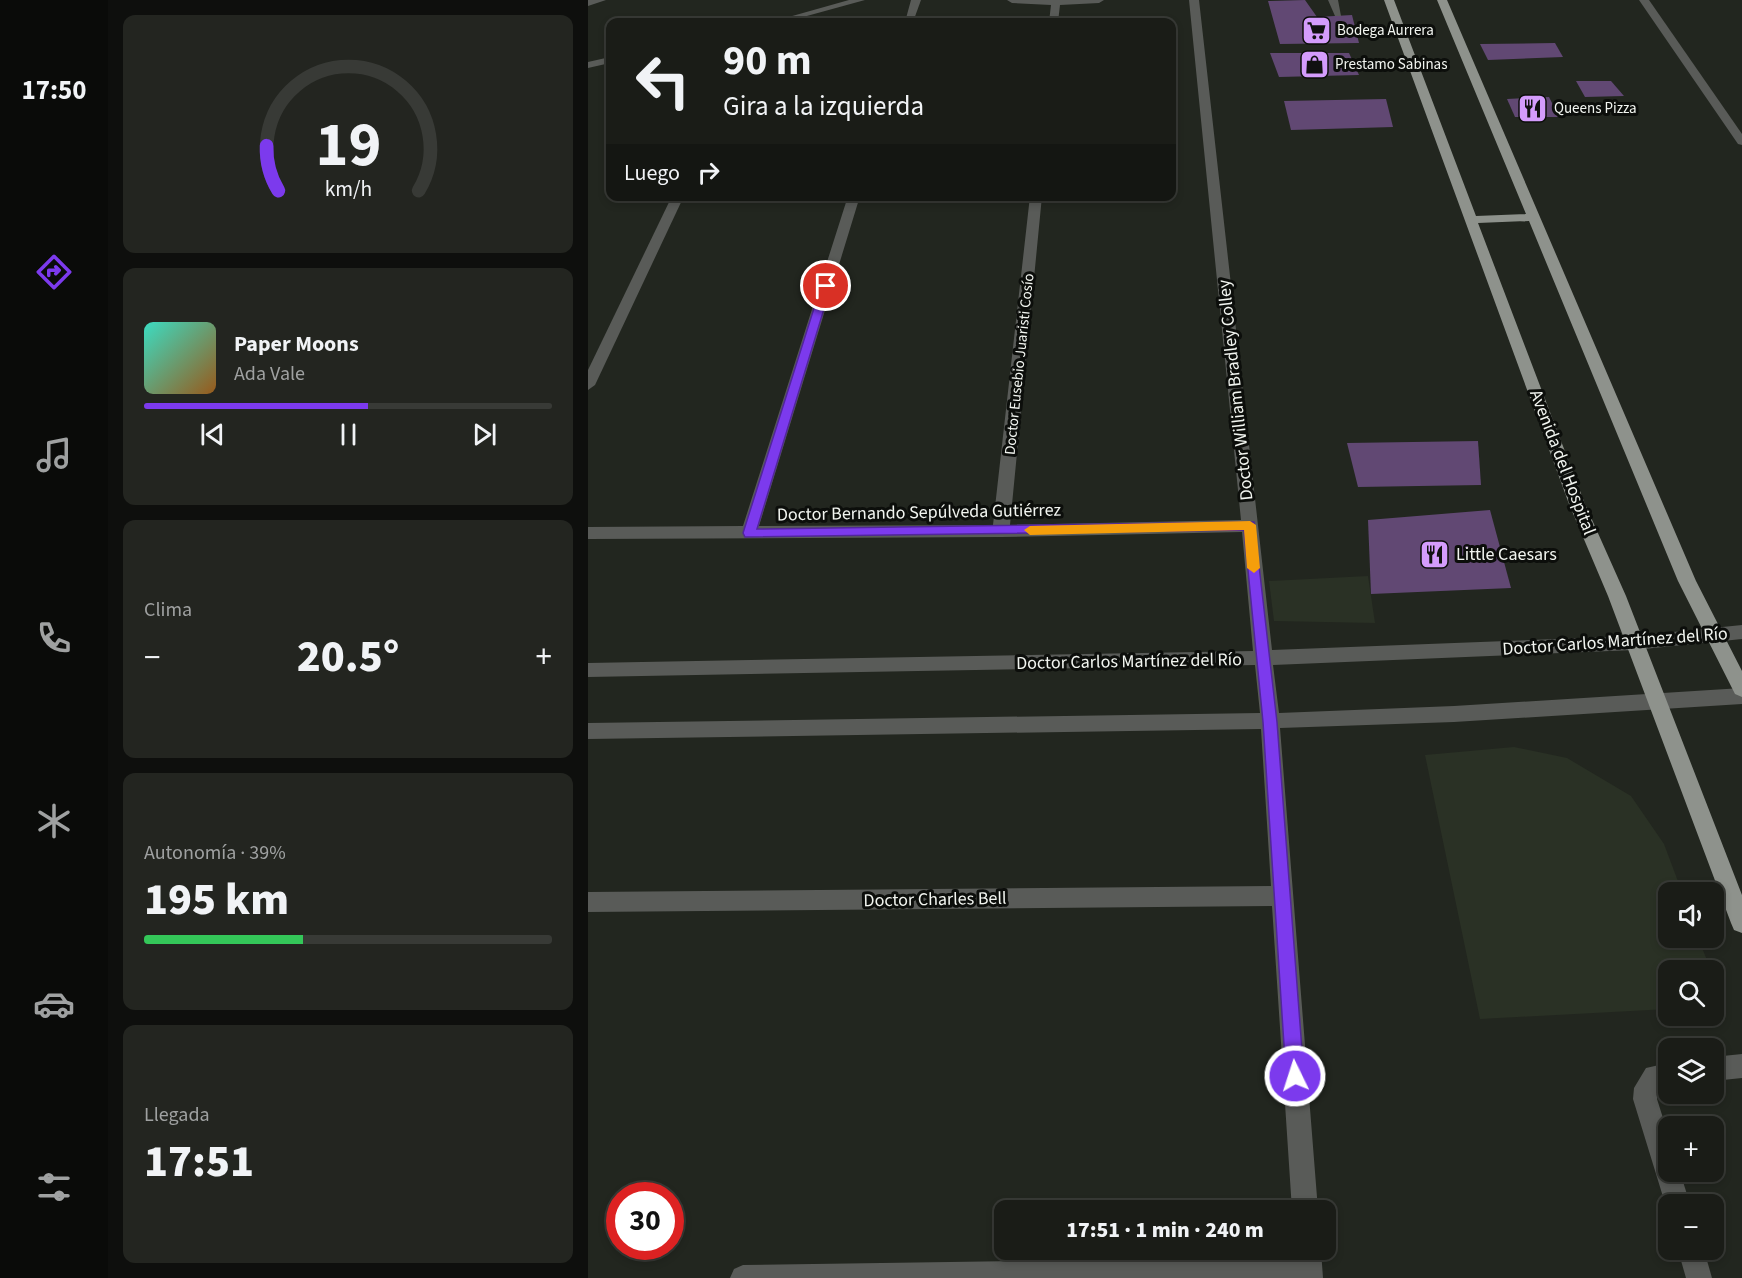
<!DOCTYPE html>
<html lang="es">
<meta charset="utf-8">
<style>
:root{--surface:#1a1c17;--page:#232520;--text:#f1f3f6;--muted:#9fa1a1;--line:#383a36;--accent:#7c3aed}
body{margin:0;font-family:"Source Sans 3",sans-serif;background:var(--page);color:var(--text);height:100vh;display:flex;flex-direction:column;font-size:22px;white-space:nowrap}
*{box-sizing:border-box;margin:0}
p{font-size:20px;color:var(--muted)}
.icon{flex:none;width:33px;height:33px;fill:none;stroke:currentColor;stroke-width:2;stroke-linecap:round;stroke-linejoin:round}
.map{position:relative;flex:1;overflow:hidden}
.panel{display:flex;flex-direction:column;gap:15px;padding:15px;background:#0e0f0d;width:480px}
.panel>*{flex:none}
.top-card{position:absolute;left:18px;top:18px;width:570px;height:183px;border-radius:12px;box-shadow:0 3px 9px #0003,0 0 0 2px var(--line);background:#1a1c17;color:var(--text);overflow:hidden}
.buttons{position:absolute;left:1070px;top:882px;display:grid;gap:12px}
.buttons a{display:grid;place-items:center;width:66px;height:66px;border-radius:12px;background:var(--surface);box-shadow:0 3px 9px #0003,0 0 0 2px var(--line);font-size:30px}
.speed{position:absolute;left:18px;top:1182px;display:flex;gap:12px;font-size:30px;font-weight:700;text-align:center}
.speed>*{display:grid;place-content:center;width:78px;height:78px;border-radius:50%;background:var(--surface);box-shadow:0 3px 9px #0003,0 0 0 2px var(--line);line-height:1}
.speed .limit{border:9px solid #d22;background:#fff;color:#111}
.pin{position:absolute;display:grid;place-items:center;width:51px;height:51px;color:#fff;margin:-26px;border:3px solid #fff;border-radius:50%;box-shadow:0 2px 6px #0007}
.me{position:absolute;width:66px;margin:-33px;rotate:356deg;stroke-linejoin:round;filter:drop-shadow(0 0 4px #0008)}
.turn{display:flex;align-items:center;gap:21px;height:126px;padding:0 18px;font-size:27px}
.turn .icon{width:78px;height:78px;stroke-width:2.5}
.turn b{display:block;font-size:42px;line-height:51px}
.then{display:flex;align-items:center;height:57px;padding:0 18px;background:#0003;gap:12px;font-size:22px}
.big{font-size:45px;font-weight:800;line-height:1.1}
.panel .card{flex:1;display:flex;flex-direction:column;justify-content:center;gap:9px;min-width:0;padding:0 21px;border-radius:12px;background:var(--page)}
.panel .dial{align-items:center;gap:0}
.dial svg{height:156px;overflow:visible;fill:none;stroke:var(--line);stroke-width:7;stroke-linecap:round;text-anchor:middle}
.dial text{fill:var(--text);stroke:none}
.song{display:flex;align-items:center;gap:18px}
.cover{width:72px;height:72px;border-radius:9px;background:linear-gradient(135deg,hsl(170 70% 55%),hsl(30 70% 35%))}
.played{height:6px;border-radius:3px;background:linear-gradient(90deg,var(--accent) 55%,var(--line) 55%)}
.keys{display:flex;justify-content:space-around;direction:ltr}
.heat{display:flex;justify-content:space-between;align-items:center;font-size:33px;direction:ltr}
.charge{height:9px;border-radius:4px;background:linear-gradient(90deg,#34c759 39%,var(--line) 0)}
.trip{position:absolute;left:406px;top:1200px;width:342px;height:60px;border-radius:12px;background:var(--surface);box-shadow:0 3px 9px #0003,0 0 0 2px var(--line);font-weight:800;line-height:60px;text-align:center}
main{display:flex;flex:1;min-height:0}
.tab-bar{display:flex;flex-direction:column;width:108px;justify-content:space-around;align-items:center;background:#0a0b09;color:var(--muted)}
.tab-bar .icon{width:42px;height:42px}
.tab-bar .active{color:var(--accent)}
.tab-bar b{font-size:27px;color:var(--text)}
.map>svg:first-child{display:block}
.built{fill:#2a3125}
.building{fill:#614873}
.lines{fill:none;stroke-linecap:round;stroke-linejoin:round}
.service{fill:#595b58;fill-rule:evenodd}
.minor{fill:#595b58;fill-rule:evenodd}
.primary{fill:#8e928c;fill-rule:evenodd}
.route{fill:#7c3aed;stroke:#51269a;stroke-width:1.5}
.slow{fill:#f59e0b}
.labels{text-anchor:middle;stroke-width:6;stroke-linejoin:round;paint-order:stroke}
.far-poi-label{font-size:15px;fill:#f2f5f0;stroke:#0c0e0b;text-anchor:start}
.far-street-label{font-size:15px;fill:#f2f5f0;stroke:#0c0e0b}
.street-label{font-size:18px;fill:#f2f5f0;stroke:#0c0e0b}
.poi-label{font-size:18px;fill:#f2f5f0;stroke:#0c0e0b;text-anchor:start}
</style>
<main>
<nav class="tab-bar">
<b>17:50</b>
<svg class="icon active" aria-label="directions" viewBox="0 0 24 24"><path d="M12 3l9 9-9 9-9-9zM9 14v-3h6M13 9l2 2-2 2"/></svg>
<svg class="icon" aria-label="music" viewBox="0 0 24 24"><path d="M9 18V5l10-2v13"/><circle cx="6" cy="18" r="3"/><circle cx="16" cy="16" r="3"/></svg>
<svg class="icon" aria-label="phone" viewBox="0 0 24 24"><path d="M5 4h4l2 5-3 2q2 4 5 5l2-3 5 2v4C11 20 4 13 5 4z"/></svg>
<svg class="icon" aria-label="climate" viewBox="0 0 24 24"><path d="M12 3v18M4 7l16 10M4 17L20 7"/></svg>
<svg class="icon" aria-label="car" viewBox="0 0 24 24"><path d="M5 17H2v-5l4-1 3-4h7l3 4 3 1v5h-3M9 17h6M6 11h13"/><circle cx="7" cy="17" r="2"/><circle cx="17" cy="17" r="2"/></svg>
<svg class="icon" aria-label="filters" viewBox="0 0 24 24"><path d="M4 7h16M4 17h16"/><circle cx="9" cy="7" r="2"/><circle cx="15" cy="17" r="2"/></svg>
</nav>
<section class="panel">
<div class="card dial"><svg viewBox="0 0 100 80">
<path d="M14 69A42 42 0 1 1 86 69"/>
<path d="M14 69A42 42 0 0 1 8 46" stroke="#7c3aed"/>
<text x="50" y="56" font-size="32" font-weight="700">19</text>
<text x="50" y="72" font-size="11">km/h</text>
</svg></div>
<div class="card">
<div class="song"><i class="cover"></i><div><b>Paper Moons</b><p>Ada Vale</p></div></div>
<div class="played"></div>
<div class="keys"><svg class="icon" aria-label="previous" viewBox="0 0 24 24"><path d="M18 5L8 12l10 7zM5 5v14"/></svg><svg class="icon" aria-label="pause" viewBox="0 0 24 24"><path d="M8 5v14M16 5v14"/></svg><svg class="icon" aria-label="next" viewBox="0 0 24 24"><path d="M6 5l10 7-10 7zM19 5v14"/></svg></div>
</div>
<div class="card"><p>Clima</p>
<div class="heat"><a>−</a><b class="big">20.5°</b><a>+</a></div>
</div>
<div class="card"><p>Autonomía · 39%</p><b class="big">195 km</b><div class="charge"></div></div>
<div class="card"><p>Llegada</p><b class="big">17:51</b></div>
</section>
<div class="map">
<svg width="1154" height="1278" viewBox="0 0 1154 1278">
<rect width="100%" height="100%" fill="#22261f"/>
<g class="built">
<polygon points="780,576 787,623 686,621 681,581"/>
<polygon points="926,747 979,758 1043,796 1076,844 1094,892 1080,892 1080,938 1110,938 1123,970 1080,970 1080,1009 892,1019 837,755"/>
</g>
<g class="building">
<polygon points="717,0 729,17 764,15 771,43 692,44 680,1"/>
<polygon points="967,43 975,57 900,60 892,44"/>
<polygon points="682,53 761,53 771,75 691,77"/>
<polygon points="988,81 1023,81 1036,96 997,97"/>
<polygon points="961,97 971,117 927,117 919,99"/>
<polygon points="798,99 805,127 703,130 696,101"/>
<polygon points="890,441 893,485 770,487 759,443"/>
<polygon points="902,510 923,588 783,594 780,520"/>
</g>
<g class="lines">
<g class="service">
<polygon points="740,0 750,0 753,16 747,16"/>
<polygon points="1154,1054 1154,1078 1125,1081 1125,1057"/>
<polygon points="1080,1063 1080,1087 1072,1087 1069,1099 1080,1134 1080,1172 1092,1172 1102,1204 1080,1204 1080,1213 1045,1099 1046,1088 1058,1068"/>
<polygon points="1090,1250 1116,1250 1124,1278 1098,1278"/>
</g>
<g class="minor">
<polygon points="0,0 18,0 0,6"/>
<polygon points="261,0 277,0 197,22 183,22"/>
<polygon points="323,0 333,0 325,22 317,22"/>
<polygon points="419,0 516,0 511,3 472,5 470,22 461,22 463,5 424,3"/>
<polygon points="601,0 611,0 684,650 1046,636 1154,625 1154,639 1046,650 685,665 691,713 866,706 1154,688 1154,704 866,722 692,728 730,1210 704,1210 684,906 0,912 0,892 683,886 673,729 0,739 0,723 672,713 667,665 0,677 0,663 665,651 654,532 413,537 0,539 0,527 155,526 260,196 272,196 171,526 405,525 442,196 454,196 422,525 653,520"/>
<polygon points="1051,0 1061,0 1154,134 1154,145 1150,144"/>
<polygon points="22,57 22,63 0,68 0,62"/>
<polygon points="84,196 96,196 7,385 0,390 0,370"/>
<polygon points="707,1250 733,1250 735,1278 142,1278 146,1269 155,1265 707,1257"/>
</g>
<polygon class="primary" points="796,0 806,0 888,216 938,214 849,0 859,0 1108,581 1154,671 1154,697 1147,694 1090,581 941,221 890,223 997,504 1038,596 1154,895 1154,933 1146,930 1143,923 1020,596 981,504"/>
</g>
<polygon class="route" points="238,283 243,286 169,529 666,522 689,722 716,1076 714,1082 707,1085 701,1082 698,1076 675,722 656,530 157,537 155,533 233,286"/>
<polygon class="slow" points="662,521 668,525 672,568 666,573 659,568 656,530 442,535 436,530 442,526"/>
<defs>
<symbol id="supermarket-square" viewBox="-11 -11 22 22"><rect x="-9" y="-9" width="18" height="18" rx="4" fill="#d49cfc" stroke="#0c0e0b"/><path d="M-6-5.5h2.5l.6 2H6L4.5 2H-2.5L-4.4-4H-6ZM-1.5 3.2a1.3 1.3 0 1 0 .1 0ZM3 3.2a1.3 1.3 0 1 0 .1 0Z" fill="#111"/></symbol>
<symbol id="shop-square" viewBox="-11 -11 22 22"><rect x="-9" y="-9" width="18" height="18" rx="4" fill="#d49cfc" stroke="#0c0e0b"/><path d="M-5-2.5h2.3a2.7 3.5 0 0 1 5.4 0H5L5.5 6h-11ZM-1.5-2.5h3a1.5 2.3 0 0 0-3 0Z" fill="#111"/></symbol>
<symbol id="restaurant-square" viewBox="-11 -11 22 22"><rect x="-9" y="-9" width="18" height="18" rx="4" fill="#d49cfc" stroke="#0c0e0b"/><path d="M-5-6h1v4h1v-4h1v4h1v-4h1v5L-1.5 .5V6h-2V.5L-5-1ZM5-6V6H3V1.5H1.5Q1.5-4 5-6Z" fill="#111"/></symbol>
</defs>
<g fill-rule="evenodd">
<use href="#supermarket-square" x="712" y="14" width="33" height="33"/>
<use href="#shop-square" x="710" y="48" width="33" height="33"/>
<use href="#restaurant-square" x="928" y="92" width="33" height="33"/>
<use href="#restaurant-square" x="830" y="538" width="33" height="33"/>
</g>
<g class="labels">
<g class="far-poi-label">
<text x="749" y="35">Bodega Aurrera</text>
<text x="747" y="69">Prestamo Sabinas</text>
<text x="966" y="113">Queens Pizza</text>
</g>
<g class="far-street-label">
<text transform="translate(431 364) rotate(-84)" y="5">Doctor Eusebio Juaristi Cosío</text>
</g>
<g class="street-label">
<text transform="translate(647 390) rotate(-96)" y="6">Doctor William Bradley Colley</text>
<text transform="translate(975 462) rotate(69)" y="6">Avenida del Hospital</text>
<text transform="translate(331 512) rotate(-1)" y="6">Doctor Bernando Sepúlveda Gutiérrez</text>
<text transform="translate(1027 641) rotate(-4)" y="6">Doctor Carlos Martínez del Río</text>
<text transform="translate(541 661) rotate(-1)" y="6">Doctor Carlos Martínez del Río</text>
<text transform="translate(347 899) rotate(-1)" y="6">Doctor Charles Bell</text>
</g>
<g class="poi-label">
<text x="868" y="560">Little Caesars</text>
</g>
</g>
</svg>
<div class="buttons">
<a><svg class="icon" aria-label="sound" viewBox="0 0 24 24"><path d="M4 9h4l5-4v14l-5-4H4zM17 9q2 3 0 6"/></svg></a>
<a><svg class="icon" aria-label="search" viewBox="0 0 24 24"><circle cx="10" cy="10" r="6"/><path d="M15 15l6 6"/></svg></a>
<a><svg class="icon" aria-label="layers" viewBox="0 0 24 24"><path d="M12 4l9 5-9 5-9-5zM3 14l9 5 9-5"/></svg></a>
<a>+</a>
<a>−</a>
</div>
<div class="speed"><div class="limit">30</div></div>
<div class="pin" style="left:238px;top:286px;background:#d93025"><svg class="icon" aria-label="arrive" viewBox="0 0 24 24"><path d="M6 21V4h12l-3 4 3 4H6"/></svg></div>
<svg class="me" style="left:707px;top:1076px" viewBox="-20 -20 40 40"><circle r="17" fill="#7c3aed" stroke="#fff" stroke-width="3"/><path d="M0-11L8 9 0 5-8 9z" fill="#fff"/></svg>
<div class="trip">17:51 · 1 min · 240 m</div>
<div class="top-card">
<div class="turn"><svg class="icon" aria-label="left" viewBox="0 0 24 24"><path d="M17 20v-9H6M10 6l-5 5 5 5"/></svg><div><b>90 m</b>Gira a la izquierda</div></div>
<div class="then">Luego<svg class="icon" aria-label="right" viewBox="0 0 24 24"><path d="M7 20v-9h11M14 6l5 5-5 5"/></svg></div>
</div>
</div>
</main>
